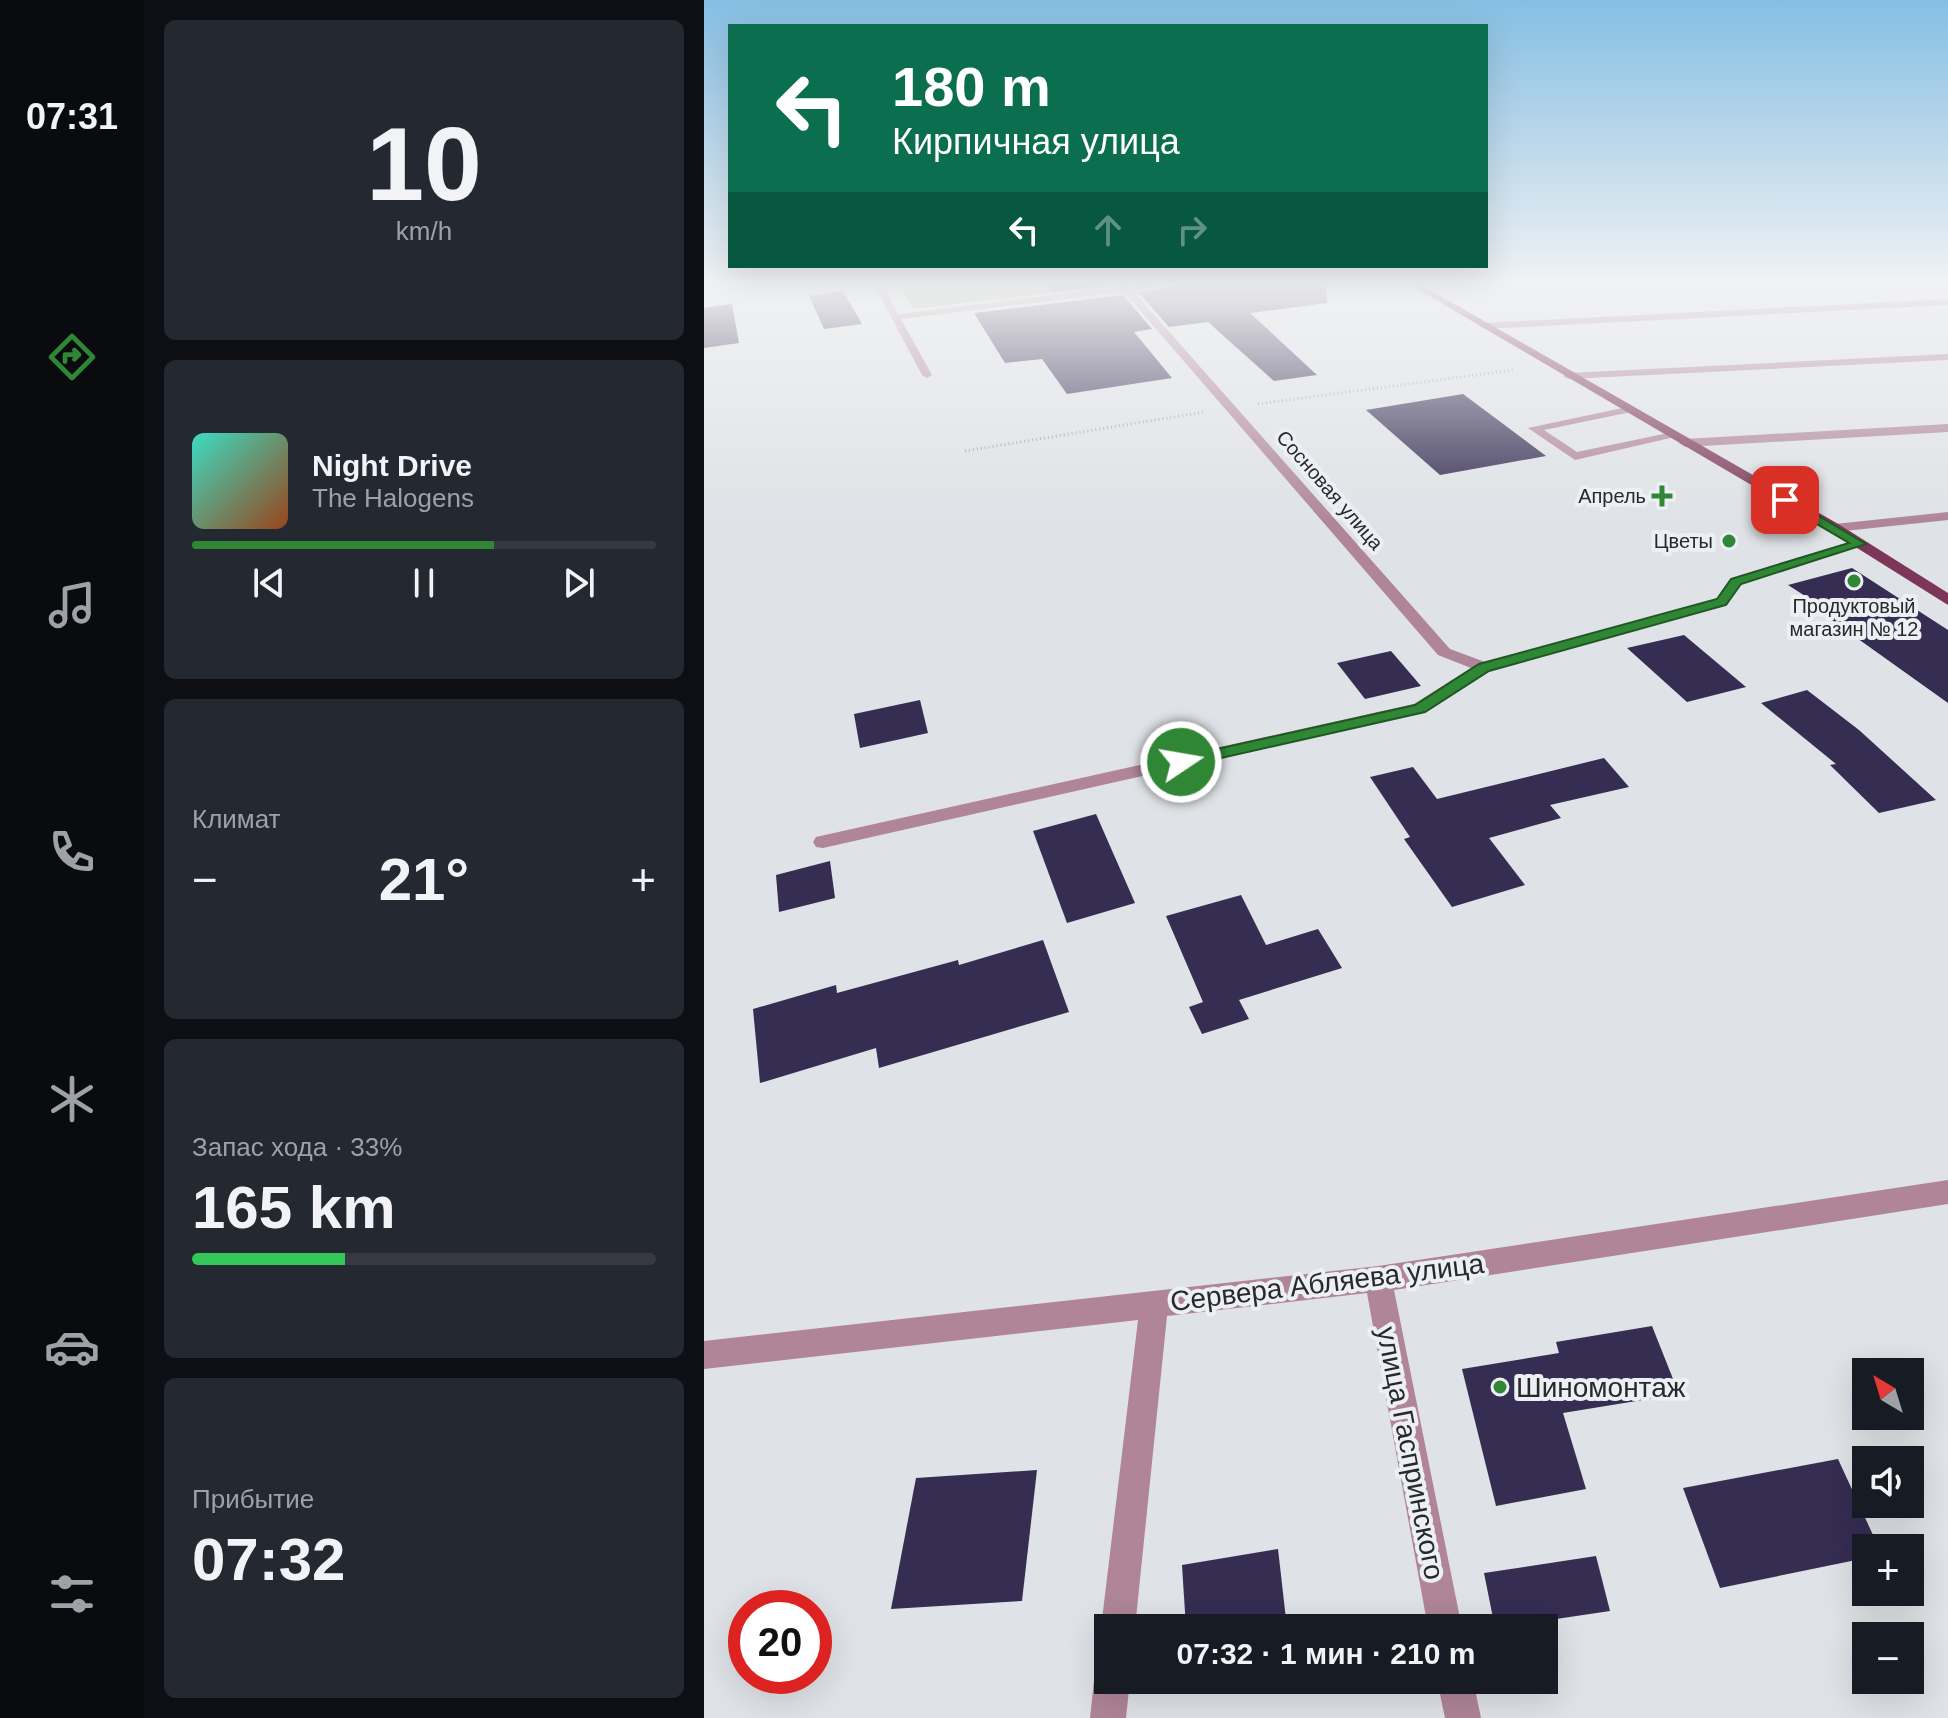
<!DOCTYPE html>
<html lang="ru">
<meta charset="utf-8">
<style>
:root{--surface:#171b24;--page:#242831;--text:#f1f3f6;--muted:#9ea1a6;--line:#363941;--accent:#2f8736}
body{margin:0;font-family:Helvetica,sans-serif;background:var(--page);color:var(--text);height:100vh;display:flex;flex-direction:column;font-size:30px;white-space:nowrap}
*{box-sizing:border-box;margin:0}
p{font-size:26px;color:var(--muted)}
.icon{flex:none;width:44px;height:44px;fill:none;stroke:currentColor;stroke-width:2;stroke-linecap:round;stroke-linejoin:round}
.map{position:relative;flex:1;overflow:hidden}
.panel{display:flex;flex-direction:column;gap:20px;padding:20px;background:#0d0f14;width:560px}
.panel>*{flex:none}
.top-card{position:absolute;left:24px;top:24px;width:760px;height:244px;border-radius:0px;box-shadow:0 8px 32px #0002;background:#0b6e4f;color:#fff;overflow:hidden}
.needle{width:52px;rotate:322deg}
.tools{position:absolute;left:1148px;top:1358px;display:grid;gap:16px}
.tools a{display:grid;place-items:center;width:72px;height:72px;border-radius:0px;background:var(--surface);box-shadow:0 8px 32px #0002;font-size:40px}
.speed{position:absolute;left:24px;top:1590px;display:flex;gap:16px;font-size:40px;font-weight:700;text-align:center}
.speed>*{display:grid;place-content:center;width:104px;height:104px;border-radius:50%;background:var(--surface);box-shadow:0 8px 32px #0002;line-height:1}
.speed .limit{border:12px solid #d22;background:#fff;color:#111}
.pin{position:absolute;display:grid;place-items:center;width:68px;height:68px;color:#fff;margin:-34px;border-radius:16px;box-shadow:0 4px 12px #0006}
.me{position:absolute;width:88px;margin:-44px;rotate:78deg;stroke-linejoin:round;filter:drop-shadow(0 0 6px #0008)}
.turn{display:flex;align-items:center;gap:28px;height:168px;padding:0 32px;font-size:36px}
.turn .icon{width:104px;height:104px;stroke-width:2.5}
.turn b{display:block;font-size:56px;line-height:68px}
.lanes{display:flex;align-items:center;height:76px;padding:0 32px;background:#0003;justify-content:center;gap:40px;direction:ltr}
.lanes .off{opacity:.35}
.big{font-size:60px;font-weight:700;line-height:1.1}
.panel .widget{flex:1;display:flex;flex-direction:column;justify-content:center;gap:12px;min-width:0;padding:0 28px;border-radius:12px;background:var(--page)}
.panel .dial{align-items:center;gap:0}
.dial b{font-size:104px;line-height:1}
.song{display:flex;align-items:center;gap:24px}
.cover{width:96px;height:96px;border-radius:12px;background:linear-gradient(135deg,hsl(170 70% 55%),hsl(20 70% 35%))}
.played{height:8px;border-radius:4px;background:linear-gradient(90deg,var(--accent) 65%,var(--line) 65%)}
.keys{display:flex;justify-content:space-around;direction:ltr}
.heat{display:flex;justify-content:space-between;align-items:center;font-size:44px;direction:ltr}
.charge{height:12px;border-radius:6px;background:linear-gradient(90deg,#34c759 33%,var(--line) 0)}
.trip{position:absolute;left:390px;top:1614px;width:464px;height:80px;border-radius:0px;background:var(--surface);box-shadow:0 8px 32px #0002;font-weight:700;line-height:80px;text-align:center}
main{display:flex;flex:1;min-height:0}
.dock{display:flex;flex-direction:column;width:144px;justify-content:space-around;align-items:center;background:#090b0e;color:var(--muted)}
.dock .icon{width:56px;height:56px}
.dock .current{color:var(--accent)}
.dock b{font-size:36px;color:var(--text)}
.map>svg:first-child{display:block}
.forest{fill:#97a67a}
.building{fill:#352d52}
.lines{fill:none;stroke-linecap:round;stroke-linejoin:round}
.path{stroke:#9fa1a5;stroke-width:3;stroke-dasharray:1 3;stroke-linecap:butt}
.minor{fill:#af8597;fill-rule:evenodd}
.major{fill:#7d3659;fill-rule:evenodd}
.route{fill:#2f8736;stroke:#1f5823;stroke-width:2}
.poi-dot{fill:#2f8736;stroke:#eceff4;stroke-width:3}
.labels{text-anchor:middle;stroke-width:8;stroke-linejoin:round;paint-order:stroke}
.far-street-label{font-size:20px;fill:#28292b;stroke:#eceff4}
.far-poi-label{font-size:20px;fill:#28292b;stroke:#eceff4;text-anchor:end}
.near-street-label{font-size:28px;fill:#28292b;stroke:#eceff4}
.near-poi-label{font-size:28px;fill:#28292b;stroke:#eceff4;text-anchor:start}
</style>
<main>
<nav class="dock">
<b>07:31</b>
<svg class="icon current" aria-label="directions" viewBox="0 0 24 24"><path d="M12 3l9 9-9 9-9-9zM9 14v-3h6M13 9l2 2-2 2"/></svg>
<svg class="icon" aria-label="music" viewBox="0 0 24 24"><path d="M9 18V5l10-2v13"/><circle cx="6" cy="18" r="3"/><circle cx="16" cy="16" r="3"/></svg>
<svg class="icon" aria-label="phone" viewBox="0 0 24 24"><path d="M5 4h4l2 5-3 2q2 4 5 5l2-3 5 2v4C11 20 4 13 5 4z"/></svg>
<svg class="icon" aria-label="climate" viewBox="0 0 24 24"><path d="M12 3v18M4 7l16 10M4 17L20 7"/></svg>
<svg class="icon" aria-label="car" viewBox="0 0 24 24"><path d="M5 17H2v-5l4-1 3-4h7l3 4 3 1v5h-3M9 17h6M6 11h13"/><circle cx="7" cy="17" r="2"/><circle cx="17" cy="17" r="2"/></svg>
<svg class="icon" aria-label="filters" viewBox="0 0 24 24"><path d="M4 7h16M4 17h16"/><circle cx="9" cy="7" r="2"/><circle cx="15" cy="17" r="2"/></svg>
</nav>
<section class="panel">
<div class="widget dial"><b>10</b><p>km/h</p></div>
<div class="widget">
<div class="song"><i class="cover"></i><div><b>Night Drive</b><p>The Halogens</p></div></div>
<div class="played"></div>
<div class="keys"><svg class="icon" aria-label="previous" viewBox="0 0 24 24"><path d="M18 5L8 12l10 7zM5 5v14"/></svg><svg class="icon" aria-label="pause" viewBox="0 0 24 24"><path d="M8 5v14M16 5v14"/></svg><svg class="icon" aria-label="next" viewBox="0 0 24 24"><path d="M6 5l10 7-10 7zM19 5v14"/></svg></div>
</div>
<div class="widget"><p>Климат</p>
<div class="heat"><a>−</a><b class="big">21°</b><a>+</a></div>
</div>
<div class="widget"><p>Запас хода · 33%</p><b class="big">165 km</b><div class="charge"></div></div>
<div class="widget"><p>Прибытие</p><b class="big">07:32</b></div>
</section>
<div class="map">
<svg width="1244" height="1718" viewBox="0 0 1244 1718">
<rect width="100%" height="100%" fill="#dfe2e6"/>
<polygon class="forest" points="194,283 398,283 401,286 209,309"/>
<g class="building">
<polygon points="341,283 410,283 411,285 349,292"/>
<polygon points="482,283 622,283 623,303 546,313 613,375 570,381 504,322 465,327 435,293"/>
<polygon points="139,291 158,324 120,329 105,296"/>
<polygon points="419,295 448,329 430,332 468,378 363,394 338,359 301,363 270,313"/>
<polygon points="28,304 35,343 0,348 0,308"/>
<polygon points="759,394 842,456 736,475 662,410"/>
<polygon points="1148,568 1244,630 1244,703 1115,611 1123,610 1084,585"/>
<polygon points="980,635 1042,687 983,702 923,648"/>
<polygon points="687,651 717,686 661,699 633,663"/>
<polygon points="1103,690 1155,730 1232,800 1175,813 1126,765 1132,764 1057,703"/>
<polygon points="216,700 224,733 156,748 150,714"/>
<polygon points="900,758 925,787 846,805 857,818 785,838 821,885 748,907 700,839 706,837 666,777 709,767 733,799"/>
<polygon points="392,814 431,903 363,923 329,831"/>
<polygon points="126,861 131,898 75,912 72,875"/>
<polygon points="537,895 562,945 614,929 638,968 535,1000 545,1019 498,1034 485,1007 499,1002 462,916"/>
<polygon points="339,940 365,1012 175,1068 172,1048 56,1083 49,1009 132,985 133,993 254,960 255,965"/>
<polygon points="948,1326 975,1394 859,1413 882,1489 792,1506 758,1369 855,1353 852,1342"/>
<polygon points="1134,1459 1175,1548 1162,1548 1162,1558 1016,1588 979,1488"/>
<polygon points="333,1470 318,1601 187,1609 212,1478"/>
<polygon points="574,1549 583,1628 482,1628 478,1565"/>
<polygon points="892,1556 906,1611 791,1628 780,1573"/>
</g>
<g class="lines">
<g class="path">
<polyline points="554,404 809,370"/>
<polyline points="261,451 500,412"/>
</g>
<g class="minor">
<polygon points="169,283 178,283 194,314 416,287 413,283 425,286 479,283 429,291 746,649 781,662 1013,599 1027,578 1150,541 1162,544 1037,584 1023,605 786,670 722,712 119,848 112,847 109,842 112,837 710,704 767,668 734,655 420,292 197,319 228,375 223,378 218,375"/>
<polygon points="1244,299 1244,305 780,329 775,326 780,323"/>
<polygon points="1244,354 1244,360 864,379 859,376 864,373"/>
<polygon points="923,407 929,410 927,412 840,430 873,452 969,432 975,436 871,460 824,428"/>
<polygon points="1244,424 1244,432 981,447 975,443 981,439"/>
<polygon points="1244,512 1244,520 1131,532 1124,528 1131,524"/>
<polygon points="1244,1180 1244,1204 690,1290 758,1628 724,1628 663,1293 463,1316 431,1628 404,1628 404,1641 397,1628 434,1320 0,1369 0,1341 674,1266"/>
<polygon points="404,1664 404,1680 426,1680 422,1718 386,1718 390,1680 395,1667"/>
<polygon points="733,1680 769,1680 777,1718 741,1718"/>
</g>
<polygon class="major" points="703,283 714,283 1136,525 1244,593 1244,605 1126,531"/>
</g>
<linearGradient id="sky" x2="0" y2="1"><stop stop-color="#85bee2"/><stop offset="0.54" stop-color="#f1f2f4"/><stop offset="1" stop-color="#f1f2f4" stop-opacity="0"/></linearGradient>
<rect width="1244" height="524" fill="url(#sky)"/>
<polygon class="route" points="1081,496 1162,544 1037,584 1022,605 785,671 721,712 477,767 469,762 477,757 711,705 775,664 1013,599 1027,579 1145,543 1077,503 1075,500"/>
<g class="poi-dot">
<path d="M954 484h8v8h8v8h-8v8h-8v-8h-8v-8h8z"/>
<circle cx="1025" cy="541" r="8"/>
<circle cx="1150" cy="581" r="8"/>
<circle cx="796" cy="1387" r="8"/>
</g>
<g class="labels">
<g class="far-street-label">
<text transform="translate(626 490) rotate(49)" y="7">Сосновая улица</text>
</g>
<g class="far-poi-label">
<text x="942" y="503">Апрель</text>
<text x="1009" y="548">Цветы</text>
<text x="1150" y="613" text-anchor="middle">Продуктовый<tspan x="1150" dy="23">магазин № 12</tspan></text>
</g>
<g class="near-street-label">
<text transform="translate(623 1282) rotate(-7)" y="10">Сервера Абляева улица</text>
<text transform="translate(707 1453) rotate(79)" y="10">улица Гаспринского</text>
</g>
<g class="near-poi-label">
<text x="812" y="1397">Шиномонтаж</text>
</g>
</g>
</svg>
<div class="tools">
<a><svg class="needle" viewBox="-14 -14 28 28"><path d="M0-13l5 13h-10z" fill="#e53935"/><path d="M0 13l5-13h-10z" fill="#9ea1a6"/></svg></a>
<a><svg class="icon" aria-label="sound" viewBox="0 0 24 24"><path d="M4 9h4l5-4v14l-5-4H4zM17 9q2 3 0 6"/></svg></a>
<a>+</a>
<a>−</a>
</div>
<div class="speed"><div class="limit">20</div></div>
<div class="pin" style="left:1081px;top:500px;background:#d93025"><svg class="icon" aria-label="arrive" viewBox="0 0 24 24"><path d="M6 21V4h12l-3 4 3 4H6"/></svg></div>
<svg class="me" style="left:477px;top:762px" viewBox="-20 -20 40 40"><circle r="17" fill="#2f8736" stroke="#fff" stroke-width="3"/><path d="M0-11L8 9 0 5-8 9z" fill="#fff"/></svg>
<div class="trip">07:32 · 1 мин · 210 m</div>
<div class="top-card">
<div class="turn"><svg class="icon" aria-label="left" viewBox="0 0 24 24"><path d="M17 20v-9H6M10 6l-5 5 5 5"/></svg><div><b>180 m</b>Кирпичная улица</div></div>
<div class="lanes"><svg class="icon" aria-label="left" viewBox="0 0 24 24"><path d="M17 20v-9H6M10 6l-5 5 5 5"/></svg><svg class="icon off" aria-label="ahead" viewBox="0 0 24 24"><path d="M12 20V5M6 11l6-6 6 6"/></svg><svg class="icon off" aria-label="right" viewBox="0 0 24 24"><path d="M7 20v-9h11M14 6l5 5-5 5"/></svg></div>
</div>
</div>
</main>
